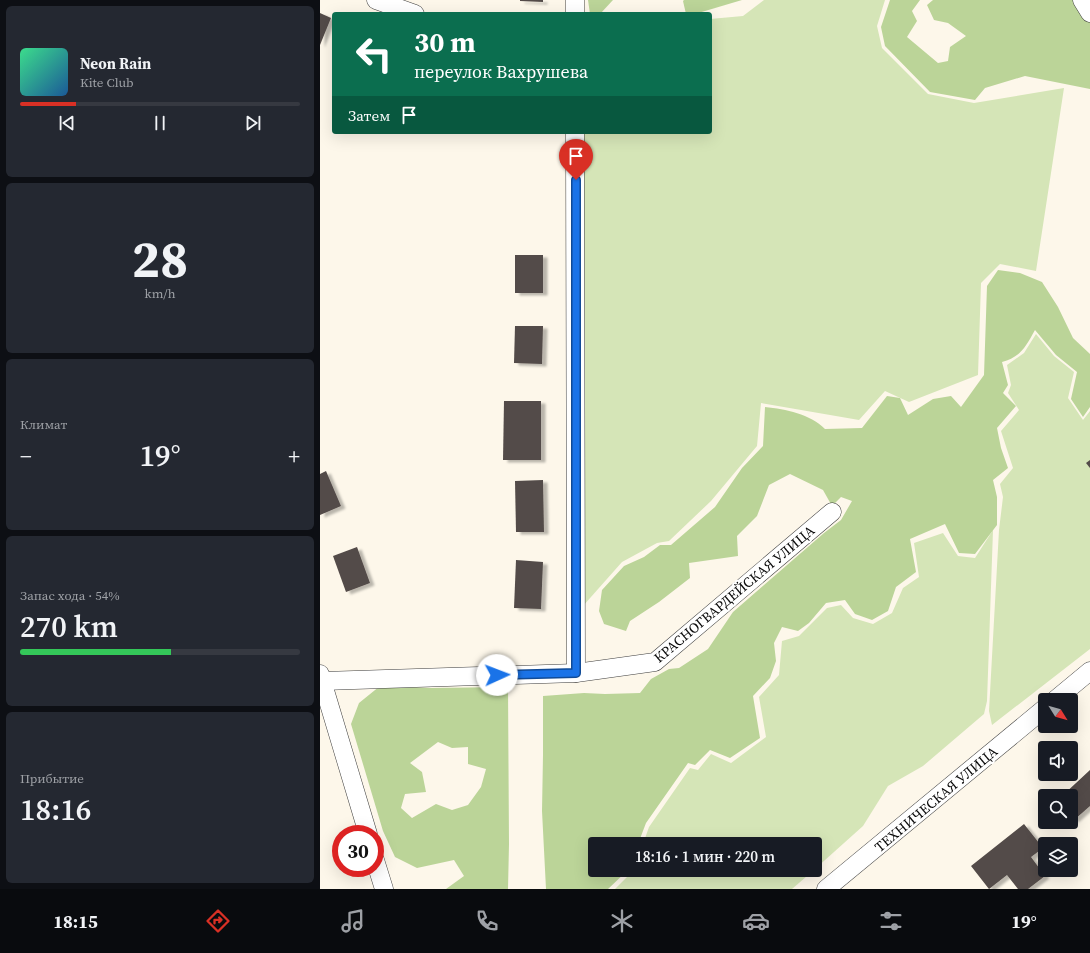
<!DOCTYPE html>
<html lang="ru">
<meta charset="utf-8">
<style>
:root{--surface:#171b24;--page:#242831;--text:#f1f3f6;--muted:#9ea1a6;--line:#363941;--accent:#d93025}
body{margin:0;font-family:"Source Serif 4",serif;background:var(--page);color:var(--text);height:100vh;display:flex;flex-direction:column;font-size:15px;white-space:nowrap}
*{box-sizing:border-box;margin:0}
p{font-size:13px;color:var(--muted)}
.icon{flex:none;width:22px;height:22px;fill:none;stroke:currentColor;stroke-width:2;stroke-linecap:round;stroke-linejoin:round}
.map{position:relative;flex:1;overflow:hidden}
.side{display:flex;flex-direction:column;gap:6px;padding:6px;background:#0d0f14;width:320px}
.side>*{flex:none}
.top-card{position:absolute;left:12px;top:12px;width:380px;height:122px;border-radius:4px;box-shadow:0 4px 16px #0002;background:#0b6e4f;color:#fff;overflow:hidden}
.needle{width:26px;rotate:127deg}
.fabs{position:absolute;left:718px;top:693px;display:grid;gap:8px}
.fabs a{display:grid;place-items:center;width:40px;height:40px;border-radius:4px;background:var(--surface);box-shadow:0 4px 16px #0002;font-size:20px}
.speed{position:absolute;left:12px;top:825px;display:flex;gap:8px;font-size:20px;font-weight:700;text-align:center}
.speed>*{display:grid;place-content:center;width:52px;height:52px;border-radius:50%;background:var(--surface);box-shadow:0 4px 16px #0002;line-height:1}
.speed .limit{border:6px solid #d22;background:#fff;color:#111}
.pin{position:absolute;display:grid;place-items:center;width:34px;height:34px;color:#fff;margin:-41px -17px;border-radius:50% 50% 50% 0;rotate:-45deg;box-shadow:0 0 4px #0007}
.pin .icon{rotate:45deg}
.me{position:absolute;width:44px;margin:-22px;rotate:88deg;stroke-linejoin:round;filter:drop-shadow(0 0 3px #0008)}
.turn{display:flex;align-items:center;gap:14px;height:84px;padding:0 16px;font-size:18px}
.turn .icon{width:52px;height:52px;stroke-width:2.5}
.turn b{display:block;font-size:28px;line-height:34px}
.then{display:flex;align-items:center;height:38px;padding:0 16px;background:#0003;gap:8px;font-size:15px}
.big{font-size:30px;font-weight:600;line-height:1.1}
.side .card{flex:1;display:flex;flex-direction:column;justify-content:center;gap:6px;min-width:0;padding:0 14px;border-radius:6px;background:var(--page)}
.side .dial{align-items:center;gap:0}
.dial b{font-size:52px;line-height:1}
.song{display:flex;align-items:center;gap:12px}
.cover{width:48px;height:48px;border-radius:6px;background:linear-gradient(135deg,hsl(150 70% 55%),hsl(210 70% 35%))}
.played{height:4px;border-radius:2px;background:linear-gradient(90deg,var(--accent) 20%,var(--line) 20%)}
.keys{display:flex;justify-content:space-around;direction:ltr}
.heat{display:flex;justify-content:space-between;align-items:center;font-size:22px;direction:ltr}
.charge{height:6px;border-radius:3px;background:linear-gradient(90deg,#34c759 54%,var(--line) 0)}
.trip{position:absolute;left:268px;top:837px;width:234px;height:40px;border-radius:4px;background:var(--surface);box-shadow:0 4px 16px #0002;font-weight:600;line-height:40px;text-align:center}
.tab-bar{display:flex;height:64px;justify-content:space-around;align-items:center;background:#090b0e;color:var(--muted)}
.tab-bar .icon{width:28px;height:28px}
.tab-bar .on{color:var(--accent)}
.tab-bar b{font-size:18px;color:var(--text)}
main{display:flex;flex:1;min-height:0}
.map>svg:first-child{display:block}
.green{fill:#d5e5b7}
.forest{fill:#bbd498;fill-rule:evenodd}
.building{fill:#534b48;filter:url(#shadow)}
.lines{fill:none;stroke-linecap:round;stroke-linejoin:round}
.minor-casing{stroke:#3e3e3e;stroke-width:19}
.minor{stroke:#fff;stroke-width:18}
.route-casing{stroke:#114b97;stroke-width:10}
.route{stroke:#1a73e8;stroke-width:7}
.labels{text-anchor:middle;stroke-width:4;stroke-linejoin:round;paint-order:stroke}
.street-label{font-size:14px;fill:#0b0b0b;stroke:#fff}
</style>
<main>
<section class="side">
<div class="card">
<div class="song"><i class="cover"></i><div><b>Neon Rain</b><p>Kite Club</p></div></div>
<div class="played"></div>
<div class="keys"><svg class="icon" aria-label="previous" viewBox="0 0 24 24"><path d="M18 5L8 12l10 7zM5 5v14"/></svg><svg class="icon" aria-label="pause" viewBox="0 0 24 24"><path d="M8 5v14M16 5v14"/></svg><svg class="icon" aria-label="next" viewBox="0 0 24 24"><path d="M6 5l10 7-10 7zM19 5v14"/></svg></div>
</div>
<div class="card dial"><b>28</b><p>km/h</p></div>
<div class="card"><p>Климат</p>
<div class="heat"><a>−</a><b class="big">19°</b><a>+</a></div>
</div>
<div class="card"><p>Запас хода · 54%</p><b class="big">270 km</b><div class="charge"></div></div>
<div class="card"><p>Прибытие</p><b class="big">18:16</b></div>
</section>
<div class="map">
<svg width="770" height="889" viewBox="0 0 770 889">
<defs>
<filter id="shadow"><feDropShadow dx="4.5" dy="2.5" stdDeviation="1" flood-color="#0004"/></filter>
</defs>
<rect width="100%" height="100%" fill="#fdf7ea"/>
<g class="green">
<polygon points="444,0 565,0 557,26 562,48 608,94 654,103 744,88 716,271 680,264 661,283 658,375 589,402 565,391 539,420 441,403 437,446 391,501 349,541 337,543 302,562 263,606 264,132 390,132 390,19 423,16"/>
<polygon points="716,334 734,356 754,372 748,398 763,420 770,411 770,649 672,725 669,711 679,530 683,497 680,484 693,468 681,431 699,410 688,393 691,385 687,365 704,353"/>
<polygon points="673,530 667,701 664,714 603,766 568,786 543,826 495,869 495,844 323,844 329,827 370,768 378,770 391,754 411,763 446,737 439,697 459,675 462,641 479,636 507,608 521,605 533,618 553,624 572,613 583,588 599,577 594,543 623,533 638,556 655,558"/>
<polygon points="314,870 494,870 472,889 295,889"/>
</g>
<g class="forest">
<polygon points="268,0 293,0 280,14 270,14"/>
<polygon points="364,0 422,0 375,14 366,14 363,1"/>
<polygon points="570,0 600,0 592,11 597,21 587,37 618,63 628,61 630,47 646,36 628,23 614,20 607,5 613,0 757,0 770,21 770,89 705,76 665,88 655,100 610,92 565,46 561,27"/>
<path d="M678 270 700 273 722 282 738 307 753 338 770 354V407L763 417 751 399 757 372 736 355 715 330C706 346 701 357 682 362L688 385 683 393 696 406 677 428 681 448 688 468 673 480 677 497V525L655 554 639 553 625 524 590 539 596 572 576 587 568 611 552 620 535 614 525 600 506 603 489 623 478 631 462 627 454 643 456 661 450 678 433 696 440 738 410 758 390 750 375 765 368 763 326 823 318 844H275V870H308L288 889H226L222 811 223 755V696L264 693 285 694 320 693 331 679 349 669 359 668 388 649 413 612 504 533 521 520 532 501 521 497 512 506 503 490 470 474 449 485 437 516 417 536 418 556 369 563 370 578 339 602 310 621 306 631 284 624 279 611 282 590 304 566 324 557 340 545H351L395 507 422 468 443 446 445 407C466 409 490 414 505 429L542 428 567 396 580 398 588 415 613 399 631 396 641 407 664 375 667 286Z"/>
<path d="M60 686 111 688 188 687 189 844 188 889H126L144 876 134 860 97 868 75 857 63 831 31 724 39 703ZM118 742 132 748 148 747V764L166 769 161 787 148 805 132 810 116 804 92 818 81 808 85 794 106 792 102 772 90 763Z"/>
</g>
<g class="building">
<polygon points="200,0 223,0 223,2 200,1"/>
<polygon points="0,13 11,18 0,45"/>
<rect x="195" y="255" width="28" height="38"/>
<polygon points="195,326 223,326 222,364 194,363"/>
<polygon points="184,401 221,401 221,460 183,460"/>
<polygon points="770,460 770,468 766,463"/>
<polygon points="6,471 21,506 0,515 0,474"/>
<polygon points="223,480 224,532 196,532 195,481"/>
<polygon points="37,547 50,583 26,592 13,556"/>
<polygon points="196,560 223,562 221,609 194,608"/>
<polygon points="770,770 770,806 754,820 751,817 751,796 742,796"/>
<polygon points="704,824 723,848 711,857 725,876 708,889 698,889 687,875 669,889 651,866"/>
</g>
<g class="lines">
<defs>
<g id="minor">
<polyline points="56,0 95,14"/>
<polyline points="255,0 255,14"/>
<polyline points="762,0 770,13"/>
<polyline points="255,132 256,673"/>
<polyline points="0,674 48,834"/>
<polyline points="0,682 3,681 256,673 335,662 512,512"/>
<polyline points="735,700 770,671"/>
<polyline points="55,860 64,889"/>
<polyline points="506,889 725,708"/>
</g>
</defs>
<use href="#minor" class="minor-casing"/>
<use href="#minor" class="minor"/>
</g>
<g class="lines">
<defs>
<polyline id="route" points="177,675 256,673 256,180"/>
</defs>
<use href="#route" class="route-casing"/>
<use href="#route" class="route"/>
</g>
<g class="labels">
<g class="street-label">
<text transform="translate(414 594) rotate(-40)" y="5">КРАСНОГВАРДЕЙСКАЯ УЛИЦА</text>
<text transform="translate(616 799) rotate(-40)" y="5">ТЕХНИЧЕСКАЯ УЛИЦА</text>
</g>
</g>
</svg>
<div class="fabs">
<a><svg class="needle" viewBox="-14 -14 28 28"><path d="M0-13l5 13h-10z" fill="#e53935"/><path d="M0 13l5-13h-10z" fill="#9ea1a6"/></svg></a>
<a><svg class="icon" aria-label="sound" viewBox="0 0 24 24"><path d="M4 9h4l5-4v14l-5-4H4zM17 9q2 3 0 6"/></svg></a>
<a><svg class="icon" aria-label="search" viewBox="0 0 24 24"><circle cx="10" cy="10" r="6"/><path d="M15 15l6 6"/></svg></a>
<a><svg class="icon" aria-label="layers" viewBox="0 0 24 24"><path d="M12 4l9 5-9 5-9-5zM3 14l9 5 9-5"/></svg></a>
</div>
<div class="speed"><div class="limit">30</div></div>
<div class="pin" style="left:256px;top:180px;background:#d93025"><svg class="icon" aria-label="arrive" viewBox="0 0 24 24"><path d="M6 21V4h12l-3 4 3 4H6"/></svg></div>
<svg class="me" style="left:177px;top:675px" viewBox="-20 -20 40 40"><circle r="19" fill="#fff"/><path d="M0-13L10 11 0 6-10 11z" fill="#1a73e8"/></svg>
<div class="trip">18:16 · 1 мин · 220 m</div>
<div class="top-card">
<div class="turn"><svg class="icon" aria-label="left" viewBox="0 0 24 24"><path d="M17 20v-9H6M10 6l-5 5 5 5"/></svg><div><b>30 m</b>переулок Вахрушева</div></div>
<div class="then">Затем<svg class="icon" aria-label="arrive" viewBox="0 0 24 24"><path d="M6 21V4h12l-3 4 3 4H6"/></svg></div>
</div>
</div>
</main>
<nav class="tab-bar">
<b>18:15</b>
<svg class="icon on" aria-label="directions" viewBox="0 0 24 24"><path d="M12 3l9 9-9 9-9-9zM9 14v-3h6M13 9l2 2-2 2"/></svg>
<svg class="icon" aria-label="music" viewBox="0 0 24 24"><path d="M9 18V5l10-2v13"/><circle cx="6" cy="18" r="3"/><circle cx="16" cy="16" r="3"/></svg>
<svg class="icon" aria-label="phone" viewBox="0 0 24 24"><path d="M5 4h4l2 5-3 2q2 4 5 5l2-3 5 2v4C11 20 4 13 5 4z"/></svg>
<svg class="icon" aria-label="climate" viewBox="0 0 24 24"><path d="M12 3v18M4 7l16 10M4 17L20 7"/></svg>
<svg class="icon" aria-label="car" viewBox="0 0 24 24"><path d="M5 17H2v-5l4-1 3-4h7l3 4 3 1v5h-3M9 17h6M6 11h13"/><circle cx="7" cy="17" r="2"/><circle cx="17" cy="17" r="2"/></svg>
<svg class="icon" aria-label="filters" viewBox="0 0 24 24"><path d="M4 7h16M4 17h16"/><circle cx="9" cy="7" r="2"/><circle cx="15" cy="17" r="2"/></svg>
<b>19°</b>
</nav>
